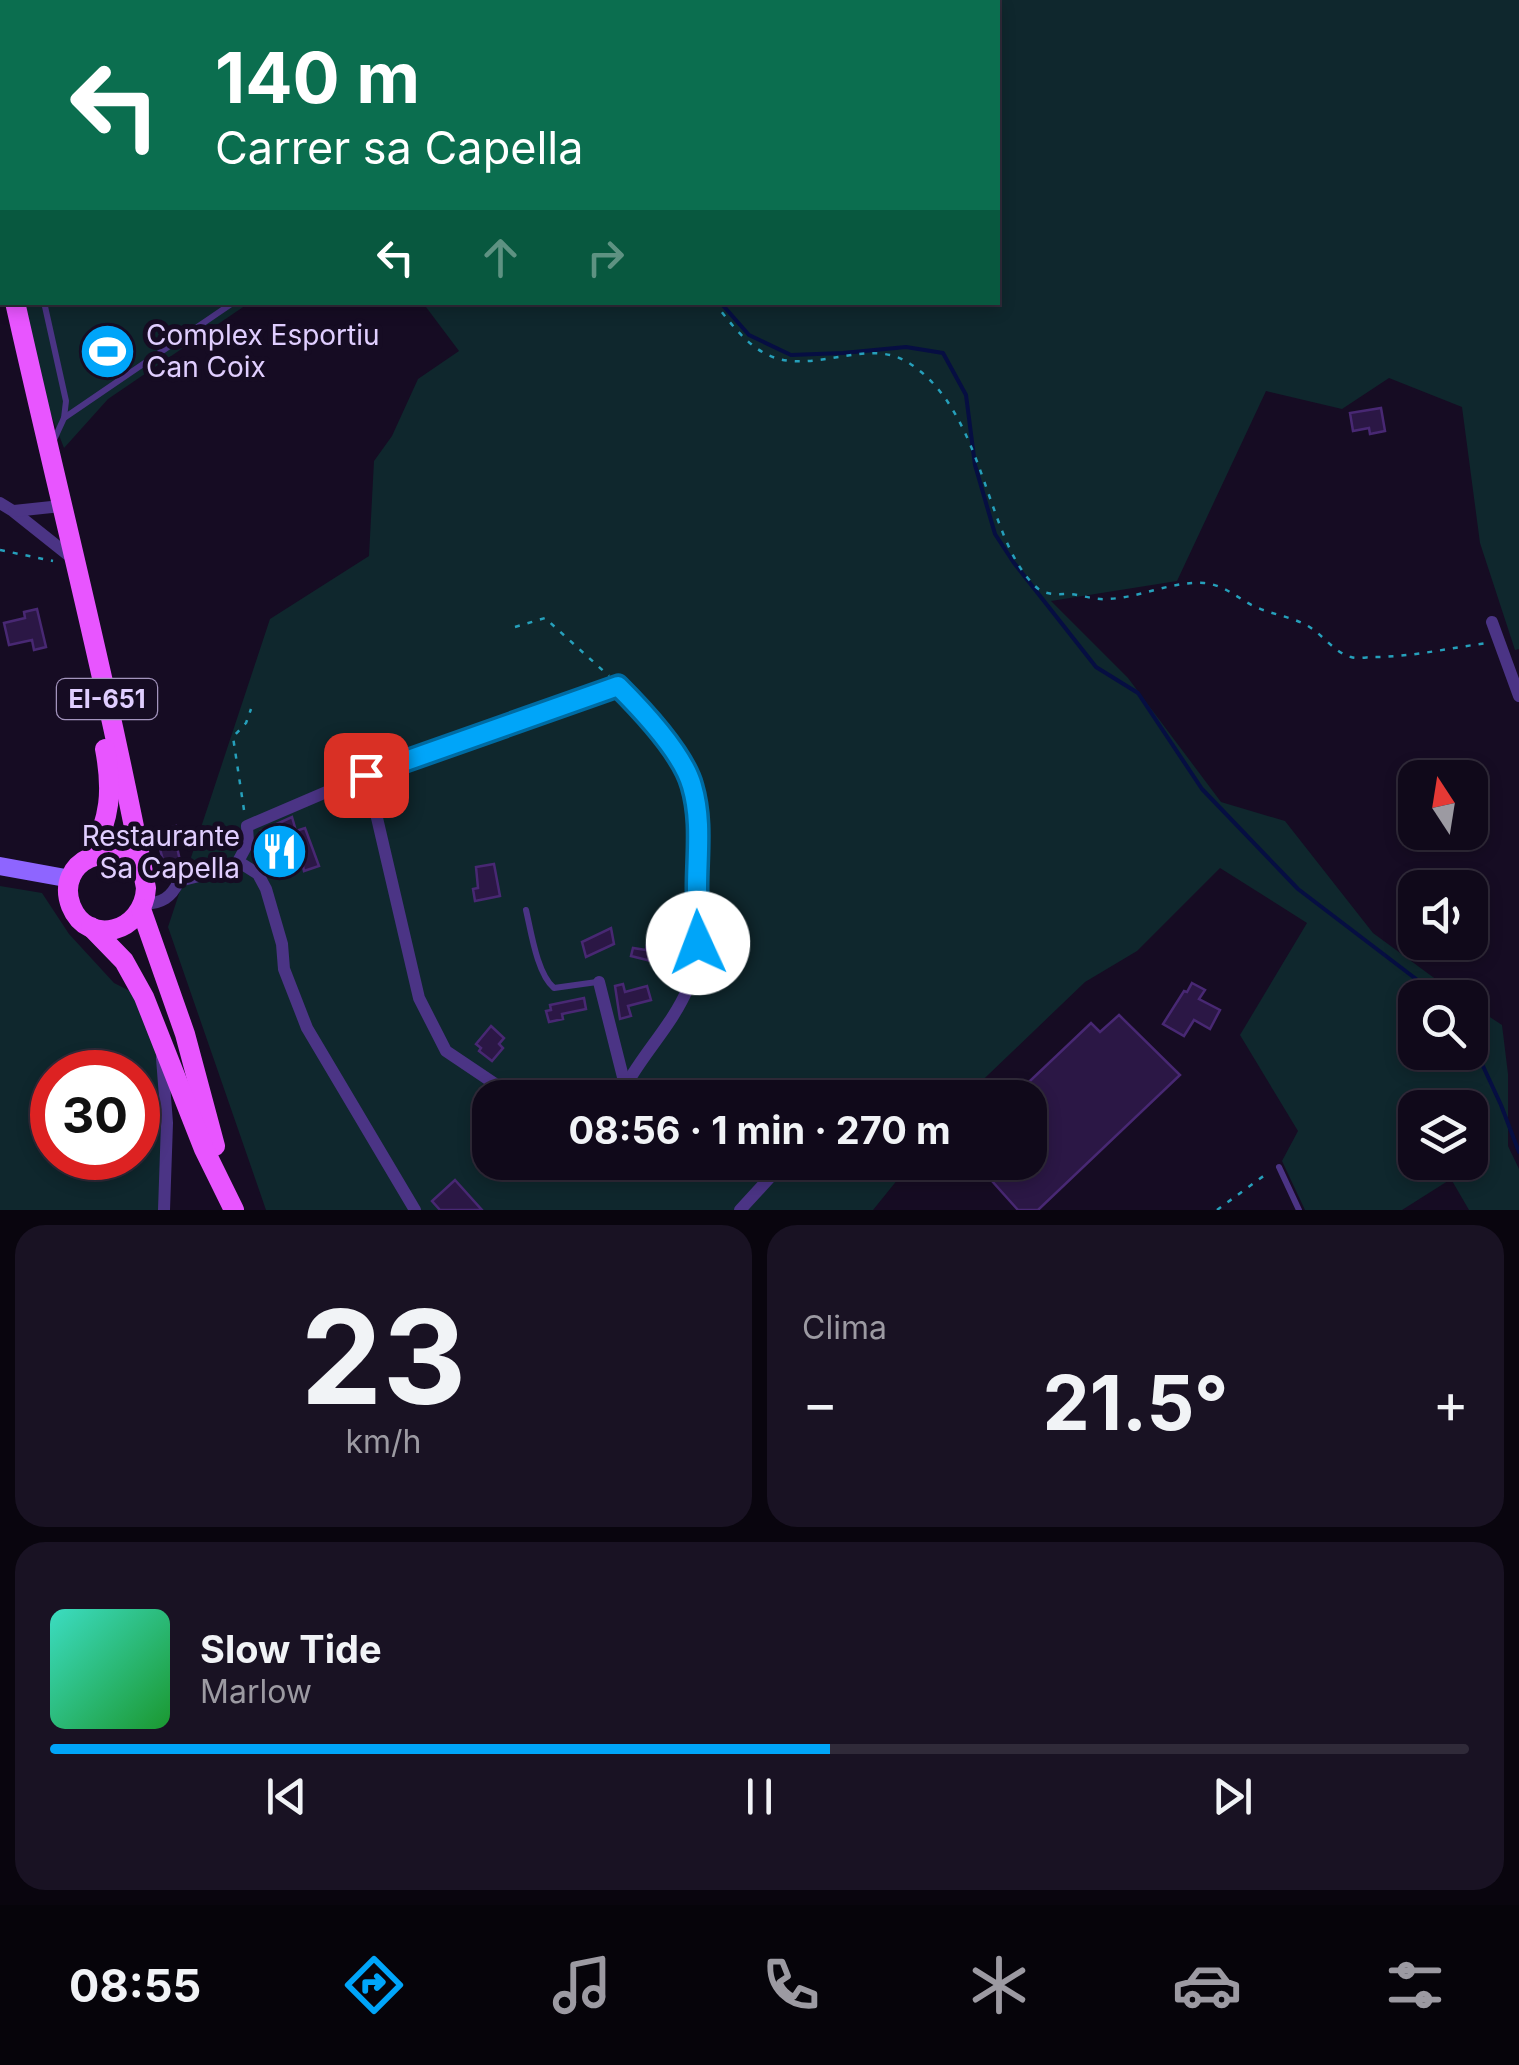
<!DOCTYPE html>
<html lang="es">
<meta charset="utf-8">
<style>
:root{--surface:#10091a;--page:#191223;--text:#f1f3f6;--muted:#9c9aa2;--line:#302a39;--accent:#00a5f9}
body{margin:0;font-family:Inter,sans-serif;background:var(--page);color:var(--text);height:100vh;display:flex;flex-direction:column;font-size:38px;white-space:nowrap}
*{box-sizing:border-box;margin:0}
p{font-size:32px;color:var(--muted)}
.icon{flex:none;width:55px;height:55px;fill:none;stroke:currentColor;stroke-width:2;stroke-linecap:round;stroke-linejoin:round}
.map{position:relative;height:1210px;overflow:hidden}
.drawer{display:flex;flex-direction:column;gap:15px;padding:15px;background:#09050e;flex:1}
.drawer>*{flex:none}
.top-card{position:absolute;left:0px;top:0px;width:1000px;height:305px;box-shadow:0 5px 15px #0003,0 0 0 2px var(--line);background:#0b6e4f;color:#fff;overflow:hidden}
.needle{width:65px;rotate:348deg}
.buttons{position:absolute;left:1398px;top:760px;display:grid;gap:20px}
.buttons a{display:grid;place-items:center;width:90px;height:90px;border-radius:20px;background:var(--surface);box-shadow:0 5px 15px #0003,0 0 0 2px var(--line);font-size:50px}
.speed{position:absolute;left:30px;top:1050px;display:flex;gap:20px;font-size:50px;font-weight:700;text-align:center}
.speed>*{display:grid;place-content:center;width:130px;height:130px;border-radius:50%;background:var(--surface);box-shadow:0 5px 15px #0003,0 0 0 2px var(--line);line-height:1}
.speed .limit{border:15px solid #d22;background:#fff;color:#111}
.pin{position:absolute;display:grid;place-items:center;width:85px;height:85px;color:#fff;margin:-42px;border-radius:20px;box-shadow:0 5px 15px #0006}
.me{position:absolute;width:110px;margin:-55px;rotate:358deg;stroke-linejoin:round;filter:drop-shadow(0 0 8px #0008)}
.turn{display:flex;align-items:center;gap:35px;height:210px;padding:0 50px;font-size:45px}
.turn .icon{width:130px;height:130px;stroke-width:2.5}
.turn b{display:block;font-size:70px;line-height:85px}
.lanes{display:flex;align-items:center;height:95px;padding:0 50px;background:#0003;justify-content:center;gap:50px;direction:ltr}
.lanes .off{opacity:.35}
.big{font-size:75px;font-weight:700;line-height:1.1}
.drawer .tile{flex:1;display:flex;flex-direction:column;justify-content:center;gap:15px;min-width:0;padding:0 35px;border-radius:30px;background:var(--page)}
.drawer .dial{align-items:center;gap:0}
.dial b{font-size:130px;line-height:1}
.song{display:flex;align-items:center;gap:30px}
.cover{width:120px;height:120px;border-radius:15px;background:linear-gradient(135deg,hsl(170 70% 55%),hsl(130 70% 35%))}
.played{height:10px;border-radius:5px;background:linear-gradient(90deg,var(--accent) 55%,var(--line) 55%)}
.keys{display:flex;justify-content:space-around;direction:ltr}
.heat{display:flex;justify-content:space-between;align-items:center;font-size:55px;direction:ltr}
.drawer .tiles{flex:1;display:grid;gap:15px;grid-template-columns:1fr 1fr}
.tile:last-child{grid-column:span 2}
.trip{position:absolute;left:472px;top:1080px;width:575px;height:100px;border-radius:30px;background:var(--surface);box-shadow:0 5px 15px #0003,0 0 0 2px var(--line);font-weight:700;line-height:100px;text-align:center}
.tab-bar{display:flex;height:160px;justify-content:space-around;align-items:center;background:#06040a;color:var(--muted)}
.tab-bar .icon{width:70px;height:70px}
.tab-bar .selected{color:var(--accent)}
.tab-bar b{font-size:45px;color:var(--text)}
.map>svg:first-child{display:block}
.green{fill:#0f272d;fill-rule:evenodd}
.lines{fill:none;stroke-linecap:round;stroke-linejoin:round}
.stream{stroke:#060e42;stroke-width:4}
.building{fill:#2b1745;stroke:#482873;stroke-width:2.5}
.path{stroke:#26a0bb;stroke-width:2.5;stroke-dasharray:5 8;stroke-linecap:butt}
.lane{stroke:#4b3485;stroke-width:6}
.street{stroke:#4b3485;stroke-width:12}
.secondary{stroke:#8e65ff;stroke-width:18}
.primary{stroke:#e855ff;stroke-width:20}
.route-casing{stroke:#006ba2;stroke-width:25}
.route{stroke:#00a5f9;stroke-width:18}
.labels{text-anchor:middle;stroke-width:10;stroke-linejoin:round;paint-order:stroke}
.shield{fill:#160c23;stroke:#a394bd;stroke-width:2.5}
.shield-label{font-size:25px;font-weight:bold;fill:#e0ceff}
.poi-label{font-size:28px;fill:#e0ceff;stroke:#160c23;text-anchor:start}
</style>
<div class="map">
<svg width="1519" height="1210" viewBox="0 0 1519 1210">
<rect width="100%" height="100%" fill="#160c23"/>
<g class="green">
<polygon points="0,0 361,0 362,2 2,2 2,211 0,200"/>
<path d="M389 0H1519V649L1515 650 1480 543 1462 407 1389 378 1342 409 1266 391 1177 581 1051 601 1128 678 1221 802 1285 821 1373 933 1460 997 1415 998V1052H1470V1004L1502 1025 1508 1074V1146L1519 1169V1210H1469L1451 1179 1402 1210H1305L1282 1161 1298 1131 1240 1035 1307 923 1220 868 1137 951 1085 982 965 1097 490 1098V1162L911 1163 873 1210H266L168 927 270 619 369 556 374 461 392 436 418 379 459 351 426 307 419 303 998 302V2H388ZM1415 1108H1470V1162H1415Z"/>
<polygon points="24,303 249,303 108,399 64,448 50,412"/>
<path d="M0 886 42 893 69 934 114 983 142 997 161 1049V1210H0ZM52 1072H138V1158H52Z"/>
</g>
<g class="lines">
<g class="stream">
<polyline points="478,2 480,0"/>
<polyline points="720,302 749,335 791,355 843,353 906,347 943,353 966,395 975,465 995,534 1014,563 1096,667 1138,693 1202,789 1298,889 1441,998"/>
<polyline points="1470,1038 1501,1105 1519,1152"/>
</g>
</g>
<g class="building">
<polygon points="1381,408 1385,431 1370,434 1369,428 1353,431 1350,413"/>
<polygon points="37,609 46,647 34,650 32,640 9,645 4,623 25,618 24,612"/>
<polygon points="292,817 296,831 305,828 319,866 304,871 303,866 289,872 284,860 270,865 261,831"/>
<polygon points="176,826 181,845 177,847 182,870 167,875 160,849 163,848 159,830"/>
<polygon points="494,864 500,896 475,901 473,889 478,888 476,867"/>
<polygon points="611,928 614,944 586,957 582,942"/>
<polygon points="650,928 663,929 660,952 668,953 667,965 631,956 633,948 646,950"/>
<polygon points="707,945 723,947 722,951 725,952 722,974 708,973 710,957 706,956"/>
<polygon points="1192,983 1205,990 1199,999 1220,1010 1210,1029 1194,1020 1184,1036 1163,1024 1184,991 1187,992"/>
<polygon points="623,984 625,992 647,986 651,1000 628,1006 631,1016 620,1019 615,986"/>
<polygon points="584,998 586,1009 562,1014 563,1019 549,1022 546,1011 551,1010 550,1005"/>
<polygon points="1119,1015 1180,1075 1038,1210 1018,1210 975,1162 1030,1162 1030,1098 1012,1098 1091,1023 1100,1032"/>
<polygon points="491,1026 504,1038 499,1044 503,1048 492,1061 479,1051 481,1048 476,1044"/>
<polygon points="455,1180 482,1210 440,1210 432,1201"/>
</g>
<g class="lines">
<g class="path">
<polyline points="488,2 490,0"/>
<path d="M714 302C729 321 745 344 768 355 812 376 868 336 909 363 959 395 976 460 995 512 1004 537 1015 566 1034 585 1044 596 1056 594 1069 594 1082 595 1094 600 1107 599 1140 598 1171 581 1204 583 1226 585 1239 600 1258 608 1275 615 1292 617 1308 626 1322 634 1335 653 1351 657 1357 659 1367 657 1374 657 1412 657 1449 648 1487 643"/>
<polyline points="0,550 53,561"/>
<polyline points="515,627 545,618 609,676"/>
<polyline points="244,810 233,737 246,723 251,709"/>
<polyline points="1217,1210 1269,1172"/>
</g>
<g class="lane">
<polyline points="208,2 213,0"/>
<polyline points="0,82 2,82"/>
<polyline points="0,145 2,149"/>
<polyline points="44,302 66,401 64,418 53,442"/>
<polyline points="64,418 234,302"/>
<path d="M526 910C531 931 537 974 554 988L597 982"/>
<polyline points="1279,1167 1299,1210"/>
</g>
<g class="street">
<polyline points="0,503 13,511 67,554"/>
<polyline points="14,511 61,506"/>
<polyline points="1492,622 1519,696"/>
<polyline points="367,775 419,998 446,1051 516,1098"/>
<polyline points="239,862 258,874 266,889 282,944 284,969 307,1028 415,1210"/>
<path d="M144 904C162 903 171 898 179 881L235 867 248 843 247 826 359 778 618 686C657 725 697 771 699 828 700 849 697 869 697 889 697 922 702 957 688 988 671 1028 638 1058 619 1098"/>
<polyline points="599,982 625,1085"/>
<polyline points="162,1058 167,1123 164,1210"/>
<polyline points="740,1210 784,1162"/>
</g>
<polyline class="secondary" points="0,866 71,879"/>
<g class="primary">
<polyline points="0,239 2,250"/>
<path d="M15 302C59 498 109 692 146 888 144 932 88 948 71 906 54 861 113 834 141 874"/>
<path d="M91 856C110 818 113 791 105 749"/>
<polyline points="141,909 185,1034 215,1146"/>
<polyline points="91,927 124,961 144,997 204,1149 234,1210"/>
</g>
</g>
<g class="lines">
<defs>
<path id="route" d="M366 775 618 686C642 710 683 753 692 786 702 820 697 854 697 888 697 906 698 925 698 943"/>
</defs>
<use href="#route" class="route-casing"/>
<use href="#route" class="route"/>
</g>
<defs>
<symbol id="stadium-disc" viewBox="-11 -11 22 22"><circle r="9.5" fill="#00a5f9" stroke="#160c23"/><path d="M0-5a6.5 5 0 1 0 0 10a6.5 5 0 1 0 0-10ZM-3.5-1.8h7v3.6h-7Z" fill="#fff"/></symbol>
<symbol id="restaurant-disc" viewBox="-11 -11 22 22"><circle r="9.5" fill="#00a5f9" stroke="#160c23"/><path d="M-5-6h1v4h1v-4h1v4h1v-4h1v5L-1.5 .5V6h-2V.5L-5-1ZM5-6V6H3V1.5H1.5Q1.5-4 5-6Z" fill="#fff"/></symbol>
</defs>
<g fill-rule="evenodd">
<use href="#stadium-disc" x="76" y="320" width="63" height="63"/>
<use href="#restaurant-disc" x="248" y="820" width="63" height="63"/>
</g>
<g class="labels">
<rect class="shield" x="57" y="679" width="100" height="40" rx="8"/>
<g class="shield-label">
<text x="107" y="708">EI-651</text>
</g>
<g class="poi-label">
<text x="146" y="345">Complex Esportiu<tspan x="146" dy="32">Can Coix</tspan></text>
<text x="240" y="846" text-anchor="end">Restaurante<tspan x="240" dy="32">Sa Capella</tspan></text>
</g>
</g>
</svg>
<div class="buttons">
<a><svg class="needle" viewBox="-14 -14 28 28"><path d="M0-13l5 13h-10z" fill="#e53935"/><path d="M0 13l5-13h-10z" fill="#9c9aa2"/></svg></a>
<a><svg class="icon" aria-label="sound" viewBox="0 0 24 24"><path d="M4 9h4l5-4v14l-5-4H4zM17 9q2 3 0 6"/></svg></a>
<a><svg class="icon" aria-label="search" viewBox="0 0 24 24"><circle cx="10" cy="10" r="6"/><path d="M15 15l6 6"/></svg></a>
<a><svg class="icon" aria-label="layers" viewBox="0 0 24 24"><path d="M12 4l9 5-9 5-9-5zM3 14l9 5 9-5"/></svg></a>
</div>
<div class="speed"><div class="limit">30</div></div>
<div class="pin" style="left:366px;top:775px;background:#d93025"><svg class="icon" aria-label="arrive" viewBox="0 0 24 24"><path d="M6 21V4h12l-3 4 3 4H6"/></svg></div>
<svg class="me" style="left:698px;top:943px" viewBox="-20 -20 40 40"><circle r="19" fill="#fff"/><path d="M0-13L10 11 0 6-10 11z" fill="#00a5f9"/></svg>
<div class="trip">08:56 · 1 min · 270 m</div>
<div class="top-card">
<div class="turn"><svg class="icon" aria-label="left" viewBox="0 0 24 24"><path d="M17 20v-9H6M10 6l-5 5 5 5"/></svg><div><b>140 m</b>Carrer sa Capella</div></div>
<div class="lanes"><svg class="icon" aria-label="left" viewBox="0 0 24 24"><path d="M17 20v-9H6M10 6l-5 5 5 5"/></svg><svg class="icon off" aria-label="ahead" viewBox="0 0 24 24"><path d="M12 20V5M6 11l6-6 6 6"/></svg><svg class="icon off" aria-label="right" viewBox="0 0 24 24"><path d="M7 20v-9h11M14 6l5 5-5 5"/></svg></div>
</div>
</div>
<section class="drawer">
<div class="tiles">
<div class="tile dial"><b>23</b><p>km/h</p></div>
<div class="tile"><p>Clima</p>
<div class="heat"><a>−</a><b class="big">21.5°</b><a>+</a></div>
</div>
<div class="tile">
<div class="song"><i class="cover"></i><div><b>Slow Tide</b><p>Marlow</p></div></div>
<div class="played"></div>
<div class="keys"><svg class="icon" aria-label="previous" viewBox="0 0 24 24"><path d="M18 5L8 12l10 7zM5 5v14"/></svg><svg class="icon" aria-label="pause" viewBox="0 0 24 24"><path d="M8 5v14M16 5v14"/></svg><svg class="icon" aria-label="next" viewBox="0 0 24 24"><path d="M6 5l10 7-10 7zM19 5v14"/></svg></div>
</div>
</div>
</section>
<nav class="tab-bar">
<b>08:55</b>
<svg class="icon selected" aria-label="directions" viewBox="0 0 24 24"><path d="M12 3l9 9-9 9-9-9zM9 14v-3h6M13 9l2 2-2 2"/></svg>
<svg class="icon" aria-label="music" viewBox="0 0 24 24"><path d="M9 18V5l10-2v13"/><circle cx="6" cy="18" r="3"/><circle cx="16" cy="16" r="3"/></svg>
<svg class="icon" aria-label="phone" viewBox="0 0 24 24"><path d="M5 4h4l2 5-3 2q2 4 5 5l2-3 5 2v4C11 20 4 13 5 4z"/></svg>
<svg class="icon" aria-label="climate" viewBox="0 0 24 24"><path d="M12 3v18M4 7l16 10M4 17L20 7"/></svg>
<svg class="icon" aria-label="car" viewBox="0 0 24 24"><path d="M5 17H2v-5l4-1 3-4h7l3 4 3 1v5h-3M9 17h6M6 11h13"/><circle cx="7" cy="17" r="2"/><circle cx="17" cy="17" r="2"/></svg>
<svg class="icon" aria-label="filters" viewBox="0 0 24 24"><path d="M4 7h16M4 17h16"/><circle cx="9" cy="7" r="2"/><circle cx="15" cy="17" r="2"/></svg>
</nav>
